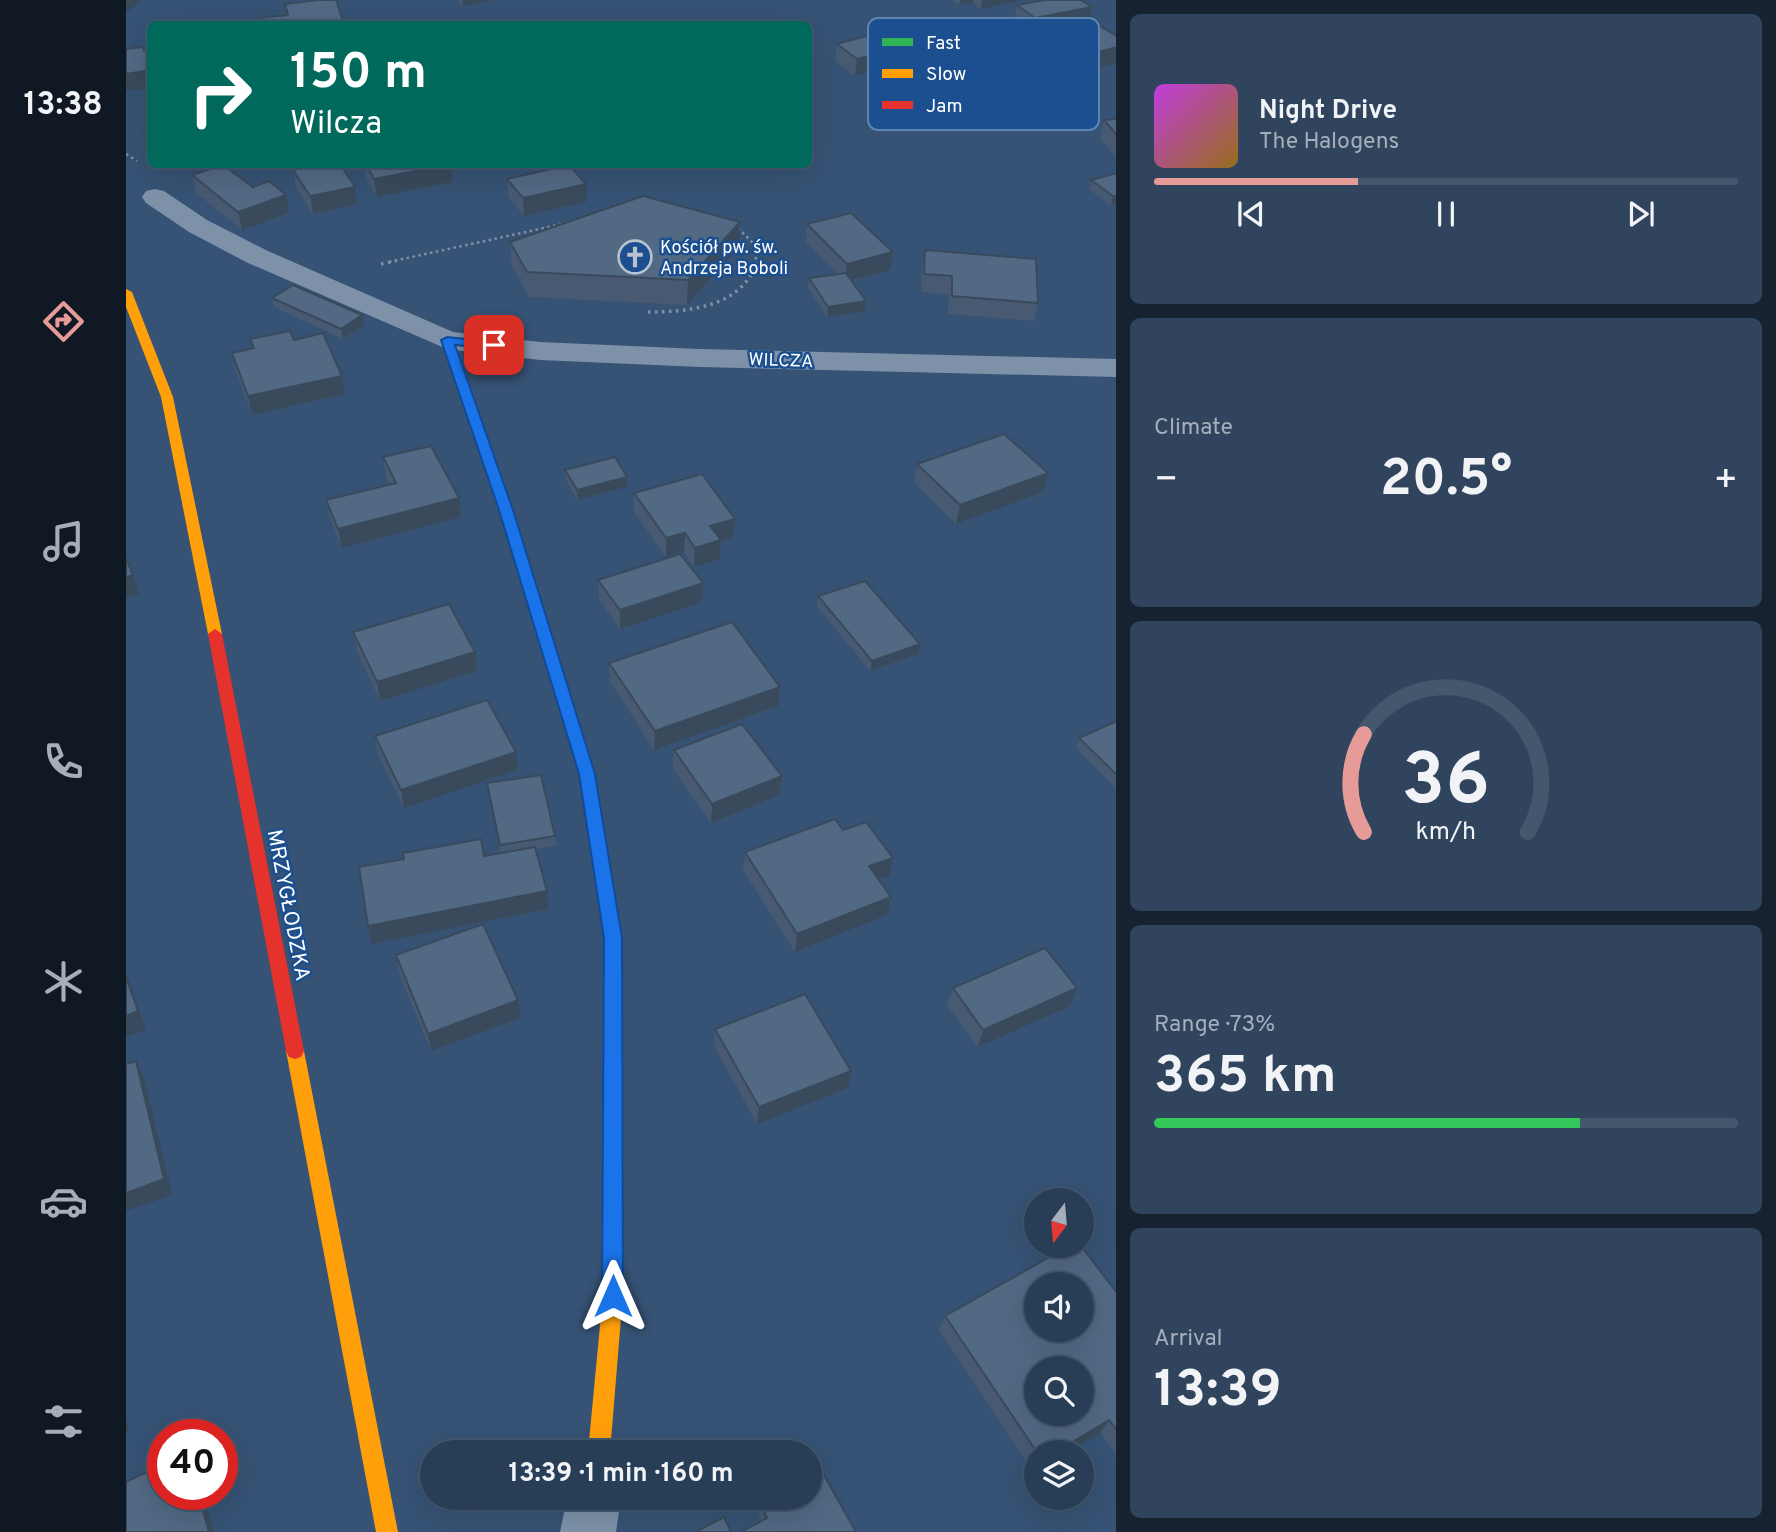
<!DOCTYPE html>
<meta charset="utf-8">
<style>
:root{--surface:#283e57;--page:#30455d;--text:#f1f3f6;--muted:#a5aeba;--line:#44576d;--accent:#e69b98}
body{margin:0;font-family:Overpass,sans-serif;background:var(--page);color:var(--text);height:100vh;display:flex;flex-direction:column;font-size:26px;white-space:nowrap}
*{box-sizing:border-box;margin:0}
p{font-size:23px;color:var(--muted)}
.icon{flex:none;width:38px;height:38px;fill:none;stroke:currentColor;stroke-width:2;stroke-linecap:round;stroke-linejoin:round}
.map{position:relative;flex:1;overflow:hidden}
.panel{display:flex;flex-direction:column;gap:14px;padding:14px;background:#162230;width:660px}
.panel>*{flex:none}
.top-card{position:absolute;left:21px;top:21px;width:665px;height:147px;border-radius:10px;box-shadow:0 7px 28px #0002,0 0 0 2px var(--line);background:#00695c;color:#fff;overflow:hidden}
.needle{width:46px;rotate:196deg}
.fabs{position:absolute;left:898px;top:1188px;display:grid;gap:14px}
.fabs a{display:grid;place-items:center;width:70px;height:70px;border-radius:50%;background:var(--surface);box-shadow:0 7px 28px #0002,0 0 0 2px var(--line);font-size:35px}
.speed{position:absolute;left:21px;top:1419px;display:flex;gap:14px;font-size:35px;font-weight:700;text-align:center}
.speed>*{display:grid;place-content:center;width:91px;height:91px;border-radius:50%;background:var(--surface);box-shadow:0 7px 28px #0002,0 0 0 2px var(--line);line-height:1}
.speed .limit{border:10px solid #d22;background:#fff;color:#111}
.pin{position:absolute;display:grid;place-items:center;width:60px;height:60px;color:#fff;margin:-30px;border-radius:14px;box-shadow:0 4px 10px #0006}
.me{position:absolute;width:77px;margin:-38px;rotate:0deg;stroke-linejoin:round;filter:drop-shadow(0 0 5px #0008)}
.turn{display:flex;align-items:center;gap:24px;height:147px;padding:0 28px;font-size:32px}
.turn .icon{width:91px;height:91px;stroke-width:2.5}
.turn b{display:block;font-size:49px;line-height:60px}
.big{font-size:52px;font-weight:700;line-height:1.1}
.panel .card{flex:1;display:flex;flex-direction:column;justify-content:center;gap:10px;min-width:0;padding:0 24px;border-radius:10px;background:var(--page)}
.panel .dial{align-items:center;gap:0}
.dial svg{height:182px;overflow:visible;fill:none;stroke:var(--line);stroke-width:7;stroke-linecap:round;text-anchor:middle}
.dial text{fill:var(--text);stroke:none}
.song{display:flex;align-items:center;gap:21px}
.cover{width:84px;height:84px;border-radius:10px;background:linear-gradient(135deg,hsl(290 70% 55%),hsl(40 70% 35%))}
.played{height:7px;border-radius:4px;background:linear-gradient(90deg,var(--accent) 35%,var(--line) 35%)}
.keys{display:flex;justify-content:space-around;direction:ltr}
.heat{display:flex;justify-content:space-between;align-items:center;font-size:38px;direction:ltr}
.charge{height:10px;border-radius:5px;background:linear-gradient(90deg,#34c759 73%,var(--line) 0)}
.trip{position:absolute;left:294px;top:1440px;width:402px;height:70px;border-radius:35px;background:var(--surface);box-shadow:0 7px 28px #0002,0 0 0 2px var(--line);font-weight:700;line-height:70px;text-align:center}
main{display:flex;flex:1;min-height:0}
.tabs{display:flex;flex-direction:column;width:126px;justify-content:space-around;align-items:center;background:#101923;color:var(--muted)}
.tabs .icon{width:49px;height:49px}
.tabs .selected{color:var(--accent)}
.tabs b{font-size:32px;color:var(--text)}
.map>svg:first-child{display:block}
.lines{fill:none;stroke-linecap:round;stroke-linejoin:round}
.path-far1{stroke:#7d92a8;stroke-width:2.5;stroke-dasharray:2.5 3.5;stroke-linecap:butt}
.path{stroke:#7d92a8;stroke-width:3.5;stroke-dasharray:2.5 4.5;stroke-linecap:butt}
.street{fill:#7d92a8;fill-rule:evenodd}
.fast{fill:#30b455;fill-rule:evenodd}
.slow{fill:#ff9f0a;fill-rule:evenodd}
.jam{fill:#e5322d;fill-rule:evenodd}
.wall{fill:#475a72}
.shaded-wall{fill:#394a5c}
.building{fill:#526984;stroke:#394a5c;stroke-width:2;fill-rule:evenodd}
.route{fill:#1a73e8;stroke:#114b97;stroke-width:2}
.labels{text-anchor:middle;stroke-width:5;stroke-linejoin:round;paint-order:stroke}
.far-poi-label{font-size:18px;fill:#fff;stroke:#1b4f8f;text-anchor:start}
.far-street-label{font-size:18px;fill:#fff;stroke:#1b4f8f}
.street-label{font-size:21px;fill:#fff;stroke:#1b4f8f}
.key{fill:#1b4f8f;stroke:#5f84b1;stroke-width:2}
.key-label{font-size:19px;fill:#fff}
</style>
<main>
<nav class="tabs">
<b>13:38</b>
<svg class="icon selected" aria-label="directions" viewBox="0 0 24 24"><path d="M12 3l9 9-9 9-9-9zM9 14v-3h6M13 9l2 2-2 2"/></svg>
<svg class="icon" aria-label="music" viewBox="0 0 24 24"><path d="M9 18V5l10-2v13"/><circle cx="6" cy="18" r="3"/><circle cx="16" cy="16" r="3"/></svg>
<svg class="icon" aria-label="phone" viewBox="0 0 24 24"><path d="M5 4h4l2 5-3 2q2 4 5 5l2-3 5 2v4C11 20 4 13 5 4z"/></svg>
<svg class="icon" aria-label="climate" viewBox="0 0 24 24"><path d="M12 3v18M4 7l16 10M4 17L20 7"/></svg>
<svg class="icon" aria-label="car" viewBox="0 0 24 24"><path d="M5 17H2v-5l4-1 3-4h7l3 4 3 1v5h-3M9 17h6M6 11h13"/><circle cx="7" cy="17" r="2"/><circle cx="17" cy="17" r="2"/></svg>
<svg class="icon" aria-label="filters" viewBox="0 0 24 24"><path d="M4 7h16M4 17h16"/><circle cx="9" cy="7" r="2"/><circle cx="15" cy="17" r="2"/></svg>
</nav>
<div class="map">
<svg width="991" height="1532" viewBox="0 0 991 1532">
<rect width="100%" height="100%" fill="#365274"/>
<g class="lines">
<g class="path-far1">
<polyline points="0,154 11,161"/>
<polyline points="553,207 592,217"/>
<polyline points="612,228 629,245 630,262"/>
<polyline points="263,262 441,223"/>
</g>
<g class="path">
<polyline points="255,264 270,261"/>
<path d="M522 312C563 312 617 307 631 261"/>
</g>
<g class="street">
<polygon points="29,189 38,191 81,220 142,251 327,332 414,342 574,349 991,359 991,377 574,367 414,360 321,349 122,263 63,232 20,203 16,197 20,191"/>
<polygon points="441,1498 495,1498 490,1532 434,1532"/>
</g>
<polygon class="fast" points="429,666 436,671 469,774 496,938 497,1294 494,1301 487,1304 480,1301 477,1294 478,938 453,774 422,671"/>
<g class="slow">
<polygon points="0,289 6,292 47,397 96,634 89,639 82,634 35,397 0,307"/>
<polygon points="321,336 327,340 387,510 436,671 434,675 429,676 422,671 373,510 315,340"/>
<polygon points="169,1043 175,1045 178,1051 272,1532 250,1532 160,1051 163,1045"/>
<polygon points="487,1284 494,1287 497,1294 484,1452 462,1452 477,1294 480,1287"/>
</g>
<polygon class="jam" points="89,629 96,634 178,1051 175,1057 169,1059 163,1057 160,1051 82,634"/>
</g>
<g class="wall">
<polygon points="331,0 368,0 337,6"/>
<polygon points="826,0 896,0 855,9 847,3 833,5"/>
<polygon points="891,5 966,7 963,20 991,36 991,63 928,80 903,65 906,48 926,43 928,31 906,35 888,22"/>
<polygon points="806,36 803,53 801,58 729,76 709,61 711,44"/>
<polygon points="828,70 884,79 882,88 849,96 826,80"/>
<polygon points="991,119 991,158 974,138 978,120"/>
<polygon points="24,135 24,155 19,136"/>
<polygon points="238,164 326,164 327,182 251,197 240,179"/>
<polygon points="167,170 229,187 231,204 187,214 170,188"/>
<polygon points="991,173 991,205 985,206 963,189 965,180"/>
<polygon points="66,175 160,195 163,213 116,230 70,193"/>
<polygon points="381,179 460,202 398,216 382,196"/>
<polygon points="681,224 764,270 726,281 740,301 739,311 701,317 682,288 683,278 711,274 680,242"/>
<polygon points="384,242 613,247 561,305 403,297 386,267"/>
<polygon points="799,250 912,303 908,321 822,314 823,295 795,292 796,269"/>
<polygon points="146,298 238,325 217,339 148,307"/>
<polygon points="124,339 168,340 216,376 219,394 126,415 110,371 106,353 126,349"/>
<polygon points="257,457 335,517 216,548 204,518 200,500 264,484 260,476"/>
<polygon points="791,464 917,492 830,524 788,482"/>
<polygon points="439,470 501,487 451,500 440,480"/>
<polygon points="508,493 609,519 607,538 595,541 594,559 568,567 558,552 540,557 508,512"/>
<polygon points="472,580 576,602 494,629 473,599"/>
<polygon points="692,596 794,644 792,654 744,671 691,606"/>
<polygon points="227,632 349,652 351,671 254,701 231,651"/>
<polygon points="483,663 654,687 652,706 528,750 484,681"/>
<polygon points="991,721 991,789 950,748 953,738"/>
<polygon points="249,736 391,770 278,808 252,755"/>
<polygon points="548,750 653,795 585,823 547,769"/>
<polygon points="361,783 429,836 430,846 410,849 422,909 246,944 358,856 374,853"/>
<polygon points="717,830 767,858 763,876 753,880 761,915 669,952 617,870 619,852"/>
<polygon points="270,955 394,1018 305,1051 273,973"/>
<polygon points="827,988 944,1006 852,1047 821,1005"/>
<polygon points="589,1029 722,1088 631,1124 588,1046"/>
<polygon points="991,1293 991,1455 974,1433 942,1452 910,1452 910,1472 908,1473 813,1330 819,1316"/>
<polygon points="634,1503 730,1532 634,1521 632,1515"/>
</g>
<g class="shaded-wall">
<polygon points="0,0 16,0 0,13"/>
<polygon points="336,0 368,0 337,6"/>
<polygon points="834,0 847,0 847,3 833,5"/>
<polygon points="856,0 896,0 855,9"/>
<polygon points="966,7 962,24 929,29 928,31 906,35 909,18"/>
<polygon points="806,36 803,53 801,58 729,76 731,59"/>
<polygon points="991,47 991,63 928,80 931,63"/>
<polygon points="24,70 24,88 0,91 0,74"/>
<polygon points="884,79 882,88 849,96 851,87"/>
<polygon points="37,164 62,164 38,171"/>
<polygon points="326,164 327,182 251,197 248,179"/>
<polygon points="460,184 460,202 398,216 397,198"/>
<polygon points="229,187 231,204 187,214 184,196"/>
<polygon points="160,195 163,213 116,230 112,212"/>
<polygon points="987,196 991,196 991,205 985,206"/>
<polygon points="614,222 613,247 561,305 562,280"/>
<polygon points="767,252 764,270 719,282 721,264"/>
<polygon points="740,301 739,311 701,317 702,307"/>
<polygon points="236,315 238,325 217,339 215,329"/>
<polygon points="216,376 219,394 126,415 122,396"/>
<polygon points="922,473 917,492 830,524 834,505"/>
<polygon points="501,477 501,487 451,500 451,490"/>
<polygon points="333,498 335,517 216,548 212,529"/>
<polygon points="609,519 607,538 595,541 594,559 568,567 569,548 584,526"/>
<polygon points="559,533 558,552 540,557 540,538"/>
<polygon points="7,575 13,594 0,598 0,577"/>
<polygon points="577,583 576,602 494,629 494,610"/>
<polygon points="794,644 792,654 744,671 746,661"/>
<polygon points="349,652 351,671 254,701 251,682"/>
<polygon points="654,687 652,706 528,750 529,731"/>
<polygon points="390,752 391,770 278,808 275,790"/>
<polygon points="656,776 653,795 585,823 586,804"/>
<polygon points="767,858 763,876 740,884 743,866"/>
<polygon points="421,891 422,909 246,944 242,926"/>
<polygon points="765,897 761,915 669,952 671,934"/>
<polygon points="0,973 20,1029 0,1037"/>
<polygon points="951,988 944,1006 852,1047 857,1030"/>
<polygon points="392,1000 394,1018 305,1051 302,1034"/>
<polygon points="10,1061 18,1077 46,1195 0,1211 0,1193"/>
<polygon points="725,1071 722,1088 631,1124 633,1107"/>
<polygon points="0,1415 3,1431 0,1432"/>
<polygon points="983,1420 974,1433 942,1452 930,1452"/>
<polygon points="72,1494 77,1494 88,1532 83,1532"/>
</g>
<g class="building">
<polygon points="192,0 210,0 218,24 134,24 132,18 162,15 159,4"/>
<polygon points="919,0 955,0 966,7 909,18 891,5"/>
<polygon points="963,20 991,36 991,47 931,63 906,48 943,38 929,29"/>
<polygon points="781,25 806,36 803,41 731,59 711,44"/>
<polygon points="17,47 18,50 24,49 24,70 0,74 0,49"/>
<polygon points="991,119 991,135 978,120"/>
<polygon points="24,135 24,142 19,136"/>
<polygon points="195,164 214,164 229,187 184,196 167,170"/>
<polygon points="240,164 326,164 248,179"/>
<polygon points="97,165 127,187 143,181 160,195 112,212 66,175"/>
<polygon points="443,165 460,184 397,198 381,179"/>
<polygon points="991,173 991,196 987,196 965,180"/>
<polygon points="517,196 614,222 562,280 401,272 384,242"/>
<polygon points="725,213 767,252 721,264 681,224"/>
<polygon points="799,250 910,259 912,303 826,296 826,276 798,274"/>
<polygon points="720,273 740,301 702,307 683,278"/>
<polygon points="167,285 236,315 215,329 146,298"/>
<polygon points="164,331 168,340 197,333 216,376 122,396 106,353 128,348 124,339"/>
<polygon points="878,434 922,473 834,505 791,464"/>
<polygon points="305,446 333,498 212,529 200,500 270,483 257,457"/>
<polygon points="489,457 501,477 451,490 439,470"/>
<polygon points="576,474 609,519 584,526 595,540 569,548 559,533 540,538 508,493"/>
<polygon points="554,554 577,583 494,610 472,580"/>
<polygon points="0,558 7,575 0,577"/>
<polygon points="739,581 794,644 746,661 692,596"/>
<polygon points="323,604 349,652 251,682 227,632"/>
<polygon points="606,622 654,687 529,731 483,663"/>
<polygon points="361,700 390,752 275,790 249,736"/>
<polygon points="991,721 991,775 953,738"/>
<polygon points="616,724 656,776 586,804 548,750"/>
<polygon points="415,775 429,836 374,845 361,783"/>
<polygon points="709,819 717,830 740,822 767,858 743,866 765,897 671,934 619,852"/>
<polygon points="355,839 358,856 409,847 421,891 242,926 233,867 278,859 277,853"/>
<polygon points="357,924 392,1000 302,1034 270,955"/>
<polygon points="919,948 951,988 857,1030 827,988"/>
<polygon points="0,977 12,1011 0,1016"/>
<polygon points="679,994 725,1071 633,1107 589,1029"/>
<polygon points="10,1061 38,1179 0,1193 0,1064"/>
<path d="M943 1246H955L991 1293V1430L983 1420 930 1452H911L819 1316ZM910 1284H956V1330H910ZM910 1368H956V1414H910Z"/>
<polygon points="37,1464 37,1494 72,1494 83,1532 0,1532 0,1482"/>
<polygon points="695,1470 730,1532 615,1532 641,1518 634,1503 644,1498 684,1498 684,1476"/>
<polygon points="598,1517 605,1532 570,1532"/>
</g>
<polygon class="route" points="321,337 368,342 374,345 368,349 329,345 387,510 469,774 496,938 497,1296 494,1303 487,1306 480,1303 476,1296 478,938 453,774 373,510 315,340"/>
<defs>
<symbol id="church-ring" viewBox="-11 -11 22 22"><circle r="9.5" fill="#1b4f8f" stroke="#b9c2ce" stroke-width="1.5"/><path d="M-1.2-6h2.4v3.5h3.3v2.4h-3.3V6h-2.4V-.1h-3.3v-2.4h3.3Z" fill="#b9c2ce"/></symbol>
</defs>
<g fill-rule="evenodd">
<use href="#church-ring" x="490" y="238" width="38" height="38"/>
</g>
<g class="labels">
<g class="far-poi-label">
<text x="534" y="253">Kościół pw. św.<tspan x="534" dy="21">Andrzeja Boboli</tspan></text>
</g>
<g class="far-street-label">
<text transform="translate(655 360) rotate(2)" y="6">WILCZA</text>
</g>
<g class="street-label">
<text transform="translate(163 905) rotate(79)" y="7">MRZYGŁODZKA</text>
</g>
</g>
<rect x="742" y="18" width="231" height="112" rx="10" class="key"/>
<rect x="756" y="38" width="31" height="8" fill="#30b455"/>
<rect x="756" y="69" width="31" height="9" fill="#ff9f0a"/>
<rect x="756" y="101" width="31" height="8" fill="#e5322d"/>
<g class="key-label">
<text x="800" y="49">Fast</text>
<text x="800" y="80">Slow</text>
<text x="800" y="112">Jam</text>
</g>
</svg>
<div class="fabs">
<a><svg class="needle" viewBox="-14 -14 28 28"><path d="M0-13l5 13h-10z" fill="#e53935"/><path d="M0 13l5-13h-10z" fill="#a5aeba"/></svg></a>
<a><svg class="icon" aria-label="sound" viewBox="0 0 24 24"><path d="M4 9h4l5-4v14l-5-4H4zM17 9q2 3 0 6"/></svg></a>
<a><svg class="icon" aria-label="search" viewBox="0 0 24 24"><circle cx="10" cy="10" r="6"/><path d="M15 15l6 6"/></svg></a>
<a><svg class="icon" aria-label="layers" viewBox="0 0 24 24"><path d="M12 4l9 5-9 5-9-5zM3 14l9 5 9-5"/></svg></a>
</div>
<div class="speed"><div class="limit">40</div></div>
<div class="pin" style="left:368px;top:345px;background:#d93025"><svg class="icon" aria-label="arrive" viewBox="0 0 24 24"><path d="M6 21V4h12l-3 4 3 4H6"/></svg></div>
<svg class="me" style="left:487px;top:1296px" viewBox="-20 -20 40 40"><path d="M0-17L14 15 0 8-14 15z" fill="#1a73e8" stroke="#fff" stroke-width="4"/></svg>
<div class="trip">13:39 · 1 min · 160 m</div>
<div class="top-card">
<div class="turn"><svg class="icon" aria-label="right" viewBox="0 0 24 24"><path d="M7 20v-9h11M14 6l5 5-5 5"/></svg><div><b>150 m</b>Wilcza</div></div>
</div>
</div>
<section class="panel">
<div class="card">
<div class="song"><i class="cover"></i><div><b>Night Drive</b><p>The Halogens</p></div></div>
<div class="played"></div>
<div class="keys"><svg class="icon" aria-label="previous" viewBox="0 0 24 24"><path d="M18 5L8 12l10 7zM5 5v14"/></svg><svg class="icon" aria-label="pause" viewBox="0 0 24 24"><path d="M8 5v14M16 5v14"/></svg><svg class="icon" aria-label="next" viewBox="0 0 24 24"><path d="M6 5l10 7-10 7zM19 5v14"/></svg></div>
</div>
<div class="card"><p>Climate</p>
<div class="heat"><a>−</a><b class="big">20.5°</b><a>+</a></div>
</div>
<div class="card dial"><svg viewBox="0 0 100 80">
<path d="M14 69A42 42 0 1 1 86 69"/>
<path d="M14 69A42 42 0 0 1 14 26" stroke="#e69b98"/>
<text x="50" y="56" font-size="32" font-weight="700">36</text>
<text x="50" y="72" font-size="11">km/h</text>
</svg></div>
<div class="card"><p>Range · 73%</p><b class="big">365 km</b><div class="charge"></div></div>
<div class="card"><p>Arrival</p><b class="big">13:39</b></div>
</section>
</main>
